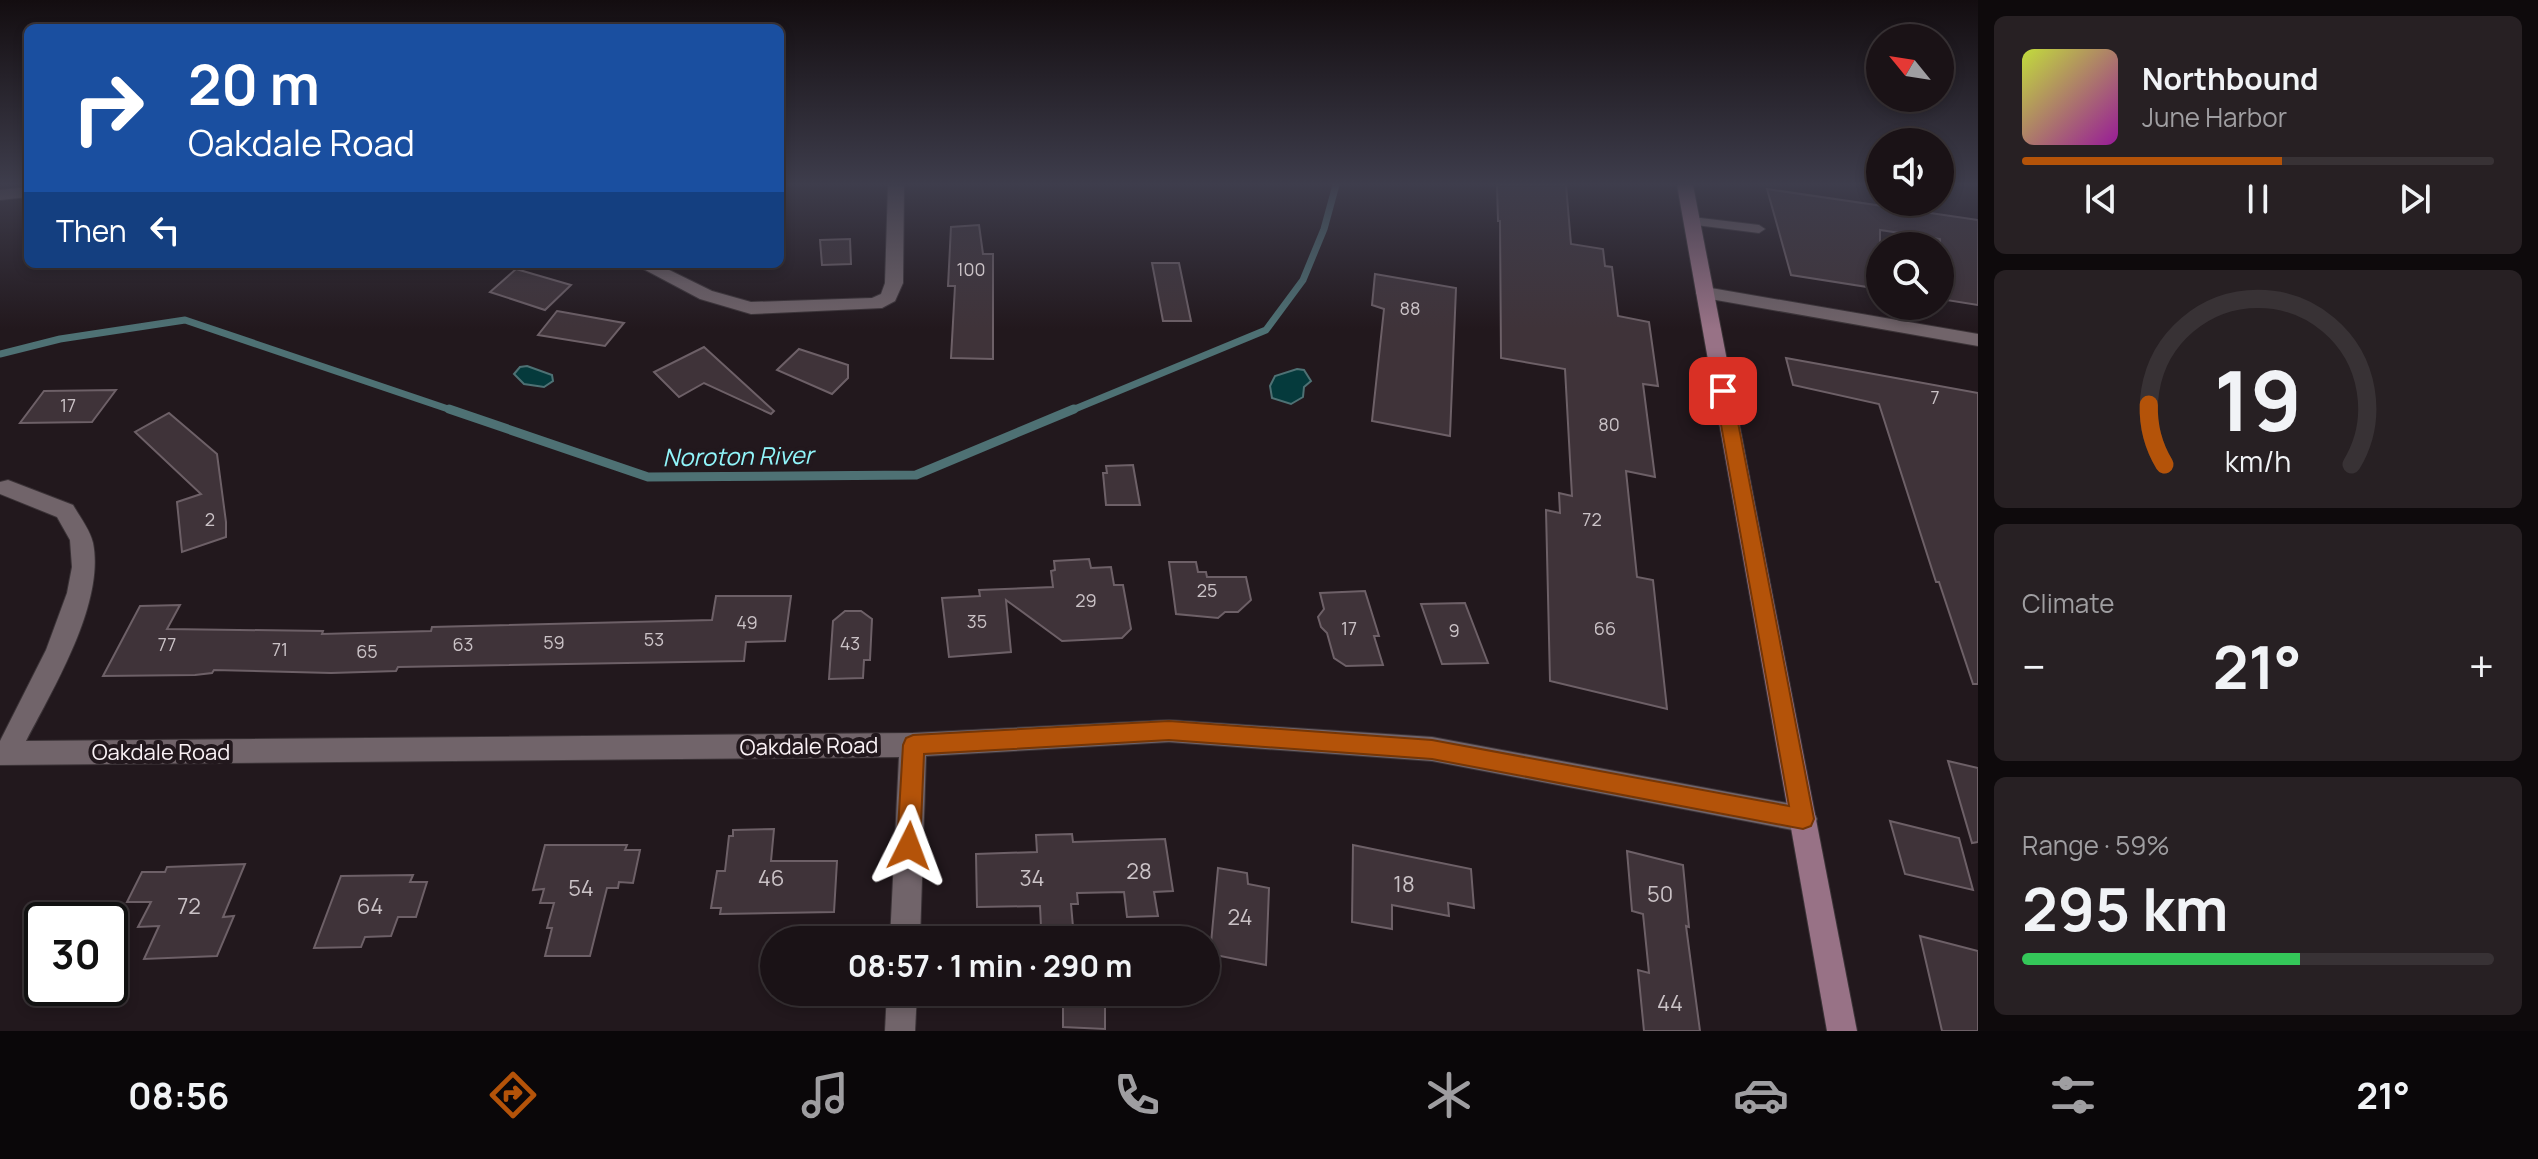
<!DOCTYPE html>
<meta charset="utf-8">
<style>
:root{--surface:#1a1216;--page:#272023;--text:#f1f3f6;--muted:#9f9ea1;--line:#383235;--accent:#b45309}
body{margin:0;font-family:Manrope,sans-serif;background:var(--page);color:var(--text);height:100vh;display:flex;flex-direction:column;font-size:30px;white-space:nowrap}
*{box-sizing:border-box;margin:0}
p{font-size:26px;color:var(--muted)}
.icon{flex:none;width:44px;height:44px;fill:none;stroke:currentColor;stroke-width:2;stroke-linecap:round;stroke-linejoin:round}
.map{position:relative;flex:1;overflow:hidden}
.details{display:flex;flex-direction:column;gap:16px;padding:16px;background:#0e0a0c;width:560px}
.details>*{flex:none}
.top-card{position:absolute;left:24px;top:24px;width:760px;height:244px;border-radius:12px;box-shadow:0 4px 12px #0003,0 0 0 2px var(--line);background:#1a4fa0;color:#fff;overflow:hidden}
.needle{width:52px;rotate:300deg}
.buttons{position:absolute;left:1866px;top:24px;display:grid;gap:16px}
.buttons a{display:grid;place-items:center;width:88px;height:88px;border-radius:50%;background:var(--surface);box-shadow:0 4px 12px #0003,0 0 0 2px var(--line);font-size:40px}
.speed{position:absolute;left:24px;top:902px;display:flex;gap:16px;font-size:40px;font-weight:700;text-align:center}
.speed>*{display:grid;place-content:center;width:104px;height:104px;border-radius:50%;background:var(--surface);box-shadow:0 4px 12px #0003,0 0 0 2px var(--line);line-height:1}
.speed .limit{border:4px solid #111;border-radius:12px;background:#fff;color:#111}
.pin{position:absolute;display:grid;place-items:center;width:68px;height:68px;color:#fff;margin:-34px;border-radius:16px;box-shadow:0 4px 12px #0006}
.me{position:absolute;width:88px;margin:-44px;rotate:3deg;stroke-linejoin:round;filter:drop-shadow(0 0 6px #0008)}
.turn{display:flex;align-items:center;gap:28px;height:168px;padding:0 32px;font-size:36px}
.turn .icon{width:104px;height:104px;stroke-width:2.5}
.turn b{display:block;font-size:56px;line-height:68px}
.then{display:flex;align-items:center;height:76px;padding:0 32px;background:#0003;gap:16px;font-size:30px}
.big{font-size:60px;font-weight:700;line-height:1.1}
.details .card{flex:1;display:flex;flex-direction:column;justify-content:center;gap:12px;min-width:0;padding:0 28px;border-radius:12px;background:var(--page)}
.details .dial{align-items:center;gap:0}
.dial svg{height:208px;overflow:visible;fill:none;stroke:var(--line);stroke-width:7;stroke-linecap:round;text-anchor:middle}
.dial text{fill:var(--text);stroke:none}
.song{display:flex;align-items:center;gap:24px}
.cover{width:96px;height:96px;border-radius:12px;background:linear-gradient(135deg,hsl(70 70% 55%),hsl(300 70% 35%))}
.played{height:8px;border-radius:4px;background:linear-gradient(90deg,var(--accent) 55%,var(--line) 55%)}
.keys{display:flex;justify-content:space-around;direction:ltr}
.heat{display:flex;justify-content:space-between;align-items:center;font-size:44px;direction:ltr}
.charge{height:12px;border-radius:6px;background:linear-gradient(90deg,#34c759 59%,var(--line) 0)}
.trip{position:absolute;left:760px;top:926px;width:460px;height:80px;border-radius:40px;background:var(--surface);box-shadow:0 4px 12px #0003,0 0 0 2px var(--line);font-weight:700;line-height:80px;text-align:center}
.menu{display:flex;height:128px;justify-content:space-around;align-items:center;background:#0a0709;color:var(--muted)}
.menu .icon{width:56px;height:56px}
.menu .active{color:var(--accent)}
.menu b{font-size:36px;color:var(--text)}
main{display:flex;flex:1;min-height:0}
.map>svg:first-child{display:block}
.water{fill:#053a3c;stroke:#4e7174;stroke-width:2}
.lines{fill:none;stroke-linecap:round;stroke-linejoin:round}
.stream-far1{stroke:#4e7174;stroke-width:7}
.stream{stroke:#4e7174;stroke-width:9}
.building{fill:#3f3339;stroke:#6d6067;stroke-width:2}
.service-casing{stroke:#3b3337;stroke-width:2}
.minor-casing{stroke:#3b3337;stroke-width:2}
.secondary-casing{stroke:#3b3337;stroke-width:2}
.service{fill:#71646a;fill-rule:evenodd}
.minor{fill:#71646a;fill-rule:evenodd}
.secondary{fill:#987286;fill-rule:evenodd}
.route{fill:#b45309;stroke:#753606;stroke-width:2}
.labels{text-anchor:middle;stroke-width:8;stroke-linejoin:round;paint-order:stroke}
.number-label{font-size:18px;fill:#cac2c6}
.street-label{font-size:22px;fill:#f9f1f5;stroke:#22181d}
.near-number-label{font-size:22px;fill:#cac2c6}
.water-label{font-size:24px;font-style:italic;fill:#91f6fb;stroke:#22181d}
</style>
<main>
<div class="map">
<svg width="1978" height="1031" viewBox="0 0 1978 1031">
<rect width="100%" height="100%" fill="#22181d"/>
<g class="water">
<polygon points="527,366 552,375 553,381 544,387 524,384 514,374 520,367"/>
<polygon points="1297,369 1304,370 1311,381 1304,387 1303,397 1291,404 1272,398 1270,386 1275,376"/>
</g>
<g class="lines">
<g class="stream-far1">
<polyline points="0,354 60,339 185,320 454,411"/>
<polyline points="1070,411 1266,330 1303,280 1324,229 1336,185"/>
</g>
<polyline class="stream" points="449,409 648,477 916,475 1074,409"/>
</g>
<g class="building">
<polygon points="1497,185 1566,185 1571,244 1603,249 1605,266 1612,267 1618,316 1649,322 1658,386 1643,384 1655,477 1626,471 1637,577 1653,580 1667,709 1550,681 1546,510 1560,513 1559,493 1572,496 1565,369 1501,358 1500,221 1498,221"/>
<polygon points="1767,189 1978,220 1978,305 1940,299 1940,239 1880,230 1880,289 1791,275"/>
<polygon points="979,225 983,254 993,254 993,359 951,358 955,286 948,286 951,227"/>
<polygon points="850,239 851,264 822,265 820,240"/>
<polygon points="1152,263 1179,263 1191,321 1163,321"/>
<polygon points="516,269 571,285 545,310 490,292"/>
<polygon points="1375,274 1456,288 1450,436 1372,421 1384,309 1372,305"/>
<polygon points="557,311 624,323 605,346 538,335"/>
<polygon points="704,347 774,411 771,414 704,383 679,397 654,372"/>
<polygon points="799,349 848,365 848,378 832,394 777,370"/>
<polygon points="1786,358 1978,393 1978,684 1973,684 1939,582 1936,582 1879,404 1793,385"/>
<polygon points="116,390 92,422 20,423 44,391"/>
<polygon points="169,413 217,454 226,522 226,537 182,552 177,502 201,494 135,432"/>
<polygon points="1133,465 1140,505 1106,505 1103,473 1107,473 1106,466"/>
<polygon points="1089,559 1091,568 1111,567 1114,585 1123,585 1131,629 1122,638 1062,641 1006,600 1011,652 949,657 942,598 980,596 979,590 1053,587 1051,571 1055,570 1054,561"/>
<polygon points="1169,562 1196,562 1198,572 1206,572 1207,577 1246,577 1251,600 1238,612 1225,612 1218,618 1176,614"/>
<polygon points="1365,591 1379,636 1374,636 1383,665 1346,666 1334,658 1327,633 1321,627 1318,617 1324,609 1320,593"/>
<polygon points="716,596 791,596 785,641 746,642 744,661 398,667 396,671 331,673 214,670 212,673 195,675 103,676 140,606 180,605 167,629 323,631 322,634 431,631 432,627 712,620"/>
<polygon points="1465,603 1488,663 1442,664 1421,604"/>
<polygon points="845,611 861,611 872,619 870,660 864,660 863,678 829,679 833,621"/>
<polygon points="1948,761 1978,768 1978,842 1972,843"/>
<polygon points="1890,821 1959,838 1973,890 1905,874"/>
<polygon points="774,829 771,861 837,861 834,912 720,914 721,908 711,908 717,871 725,871 729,836 733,836 733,830"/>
<polygon points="1072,834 1073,842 1165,839 1173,891 1154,892 1158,916 1127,917 1124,892 1077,893 1078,904 1071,904 1073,927 1041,927 1040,906 977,907 976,854 1037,852 1036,835"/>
<polygon points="545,845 627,845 625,850 640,850 633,883 619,882 618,888 607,888 590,956 545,956 552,928 547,928 554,903 540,903 544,889 533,890"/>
<polygon points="1353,845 1471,869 1474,908 1448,903 1449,916 1392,905 1392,929 1352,922"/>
<polygon points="1627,851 1683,865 1689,927 1686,926 1700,1031 1644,1031 1638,970 1649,973 1643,914 1632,911"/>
<polygon points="245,864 223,917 234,916 217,956 144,959 159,926 138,927 151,902 127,902 142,872 165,872 167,867"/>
<polygon points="1218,868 1247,873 1248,884 1269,888 1266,965 1210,954"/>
<polygon points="413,875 410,882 427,882 416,917 398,917 391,936 365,937 361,947 314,948 341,876"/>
<polygon points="1920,936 1978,951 1978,1031 1942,1031"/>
<polygon points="1063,992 1105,992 1105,1029 1063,1027"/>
</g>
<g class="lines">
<defs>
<polygon id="service" points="1692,217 1759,225 1765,229 1759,233 1688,224 1688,218"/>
<g id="minor">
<polygon points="888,185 904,185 903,283 895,301 882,308 751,314 700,299 634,264 657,264 712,291 751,302 872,298 881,294 885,283"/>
<polygon points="28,187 28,197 0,200 0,190"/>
<polygon points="1705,287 1978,334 1978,346 1699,297 1696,293 1699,289"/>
<path d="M8 480 73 505C80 517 90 530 93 543 105 603 53 689 26 741L913 733 1169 720 1432 737 1803 806 1813 810 1817 819 1813 828 1803 832 1432 761 1169 742 926 756 920 940H890L899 757 0 765V741L46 650 67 593 72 567 70 540 57 517 0 494V482Z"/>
<polygon points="887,992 917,992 915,1031 885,1031"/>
</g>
<polygon id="secondary" points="1677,185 1693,185 1857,1031 1827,1031"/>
</defs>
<use href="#service" class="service-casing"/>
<use href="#minor" class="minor-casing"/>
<use href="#secondary" class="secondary-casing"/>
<use href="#service" class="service"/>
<use href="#minor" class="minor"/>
<use href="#secondary" class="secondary"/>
</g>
<linearGradient id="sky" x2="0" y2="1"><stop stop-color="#130d10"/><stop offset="0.56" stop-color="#3e3d4c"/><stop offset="1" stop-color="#3e3d4c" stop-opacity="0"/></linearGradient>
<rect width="1978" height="329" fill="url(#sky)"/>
<polygon class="route" points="1723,385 1732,391 1814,819 1811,826 1803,829 1432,759 1169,740 924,754 920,846 917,854 909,857 901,854 897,846 903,745 906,738 913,735 1169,721 1432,740 1789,806 1715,391"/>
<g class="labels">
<g class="number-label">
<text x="971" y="276">100</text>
<text x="1410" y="315">88</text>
<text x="1935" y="404">7</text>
<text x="68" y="412">17</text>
<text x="1609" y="431">80</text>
<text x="210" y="526">2</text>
<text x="1592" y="526">72</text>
<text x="1207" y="597">25</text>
<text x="1086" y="607">29</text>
<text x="977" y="628">35</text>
<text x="747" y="629">49</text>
<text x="1349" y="635">17</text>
<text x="1605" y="635">66</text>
<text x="1454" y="637">9</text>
<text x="654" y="646">53</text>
<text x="554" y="649">59</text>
<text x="850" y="650">43</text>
<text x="167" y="651">77</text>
<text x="463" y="651">63</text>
<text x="280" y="656">71</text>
<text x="367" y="658">65</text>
</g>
<g class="street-label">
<text transform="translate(809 746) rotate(-1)" y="8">Oakdale Road</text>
<text x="161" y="760">Oakdale Road</text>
</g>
<g class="near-number-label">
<text x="1139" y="879">28</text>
<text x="771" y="886">46</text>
<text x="1032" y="886">34</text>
<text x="1404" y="892">18</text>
<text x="581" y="896">54</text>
<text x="1660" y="902">50</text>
<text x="189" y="914">72</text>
<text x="370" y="914">64</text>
<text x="1240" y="925">24</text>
<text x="1670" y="1011">44</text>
</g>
<g class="water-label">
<text transform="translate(738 457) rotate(-1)" y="8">Noroton River</text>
</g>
</g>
</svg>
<div class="buttons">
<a><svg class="needle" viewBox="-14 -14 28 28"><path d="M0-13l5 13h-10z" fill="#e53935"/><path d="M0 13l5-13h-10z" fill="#9f9ea1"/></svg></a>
<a><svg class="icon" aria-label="sound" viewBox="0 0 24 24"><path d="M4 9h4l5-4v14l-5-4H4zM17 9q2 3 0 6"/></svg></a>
<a><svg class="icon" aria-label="search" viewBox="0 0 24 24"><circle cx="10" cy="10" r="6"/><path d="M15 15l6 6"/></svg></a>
</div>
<div class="speed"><div class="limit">30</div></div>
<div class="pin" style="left:1723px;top:391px;background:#d93025"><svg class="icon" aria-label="arrive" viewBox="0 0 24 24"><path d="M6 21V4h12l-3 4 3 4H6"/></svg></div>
<svg class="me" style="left:909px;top:846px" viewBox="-20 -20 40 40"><path d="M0-17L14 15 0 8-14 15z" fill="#b45309" stroke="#fff" stroke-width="4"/></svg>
<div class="trip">08:57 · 1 min · 290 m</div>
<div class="top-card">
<div class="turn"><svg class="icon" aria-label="right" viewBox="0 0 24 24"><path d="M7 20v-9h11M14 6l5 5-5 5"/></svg><div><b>20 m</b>Oakdale Road</div></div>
<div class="then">Then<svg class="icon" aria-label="left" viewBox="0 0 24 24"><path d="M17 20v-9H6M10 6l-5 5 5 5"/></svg></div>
</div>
</div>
<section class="details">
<div class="card">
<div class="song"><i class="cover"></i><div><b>Northbound</b><p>June Harbor</p></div></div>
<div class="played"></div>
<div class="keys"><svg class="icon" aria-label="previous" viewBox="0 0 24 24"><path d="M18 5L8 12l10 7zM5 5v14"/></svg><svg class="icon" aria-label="pause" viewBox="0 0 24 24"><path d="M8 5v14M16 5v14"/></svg><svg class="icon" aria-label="next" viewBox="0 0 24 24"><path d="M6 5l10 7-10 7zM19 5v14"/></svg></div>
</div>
<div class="card dial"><svg viewBox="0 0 100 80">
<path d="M14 69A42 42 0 1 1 86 69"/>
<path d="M14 69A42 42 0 0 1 8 46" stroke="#b45309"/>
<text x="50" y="56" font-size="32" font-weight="700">19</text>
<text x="50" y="72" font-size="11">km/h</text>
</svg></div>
<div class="card"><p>Climate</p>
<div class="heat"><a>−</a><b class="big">21°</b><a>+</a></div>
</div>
<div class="card"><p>Range · 59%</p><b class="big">295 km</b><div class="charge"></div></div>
</section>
</main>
<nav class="menu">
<b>08:56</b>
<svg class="icon active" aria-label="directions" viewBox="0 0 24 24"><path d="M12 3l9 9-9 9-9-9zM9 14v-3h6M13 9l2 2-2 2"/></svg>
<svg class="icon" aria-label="music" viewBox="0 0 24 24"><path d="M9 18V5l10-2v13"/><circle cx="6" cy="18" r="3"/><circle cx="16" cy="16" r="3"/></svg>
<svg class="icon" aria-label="phone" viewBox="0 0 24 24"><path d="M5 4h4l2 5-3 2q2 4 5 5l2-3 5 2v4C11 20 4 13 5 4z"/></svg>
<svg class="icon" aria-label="climate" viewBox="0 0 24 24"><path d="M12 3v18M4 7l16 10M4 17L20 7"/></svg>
<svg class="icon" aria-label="car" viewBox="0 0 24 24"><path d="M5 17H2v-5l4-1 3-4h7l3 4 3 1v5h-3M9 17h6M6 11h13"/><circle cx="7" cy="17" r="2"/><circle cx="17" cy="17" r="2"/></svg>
<svg class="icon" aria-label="filters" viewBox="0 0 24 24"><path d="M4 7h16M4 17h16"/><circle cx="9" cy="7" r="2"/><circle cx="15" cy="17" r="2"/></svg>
<b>21°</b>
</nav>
